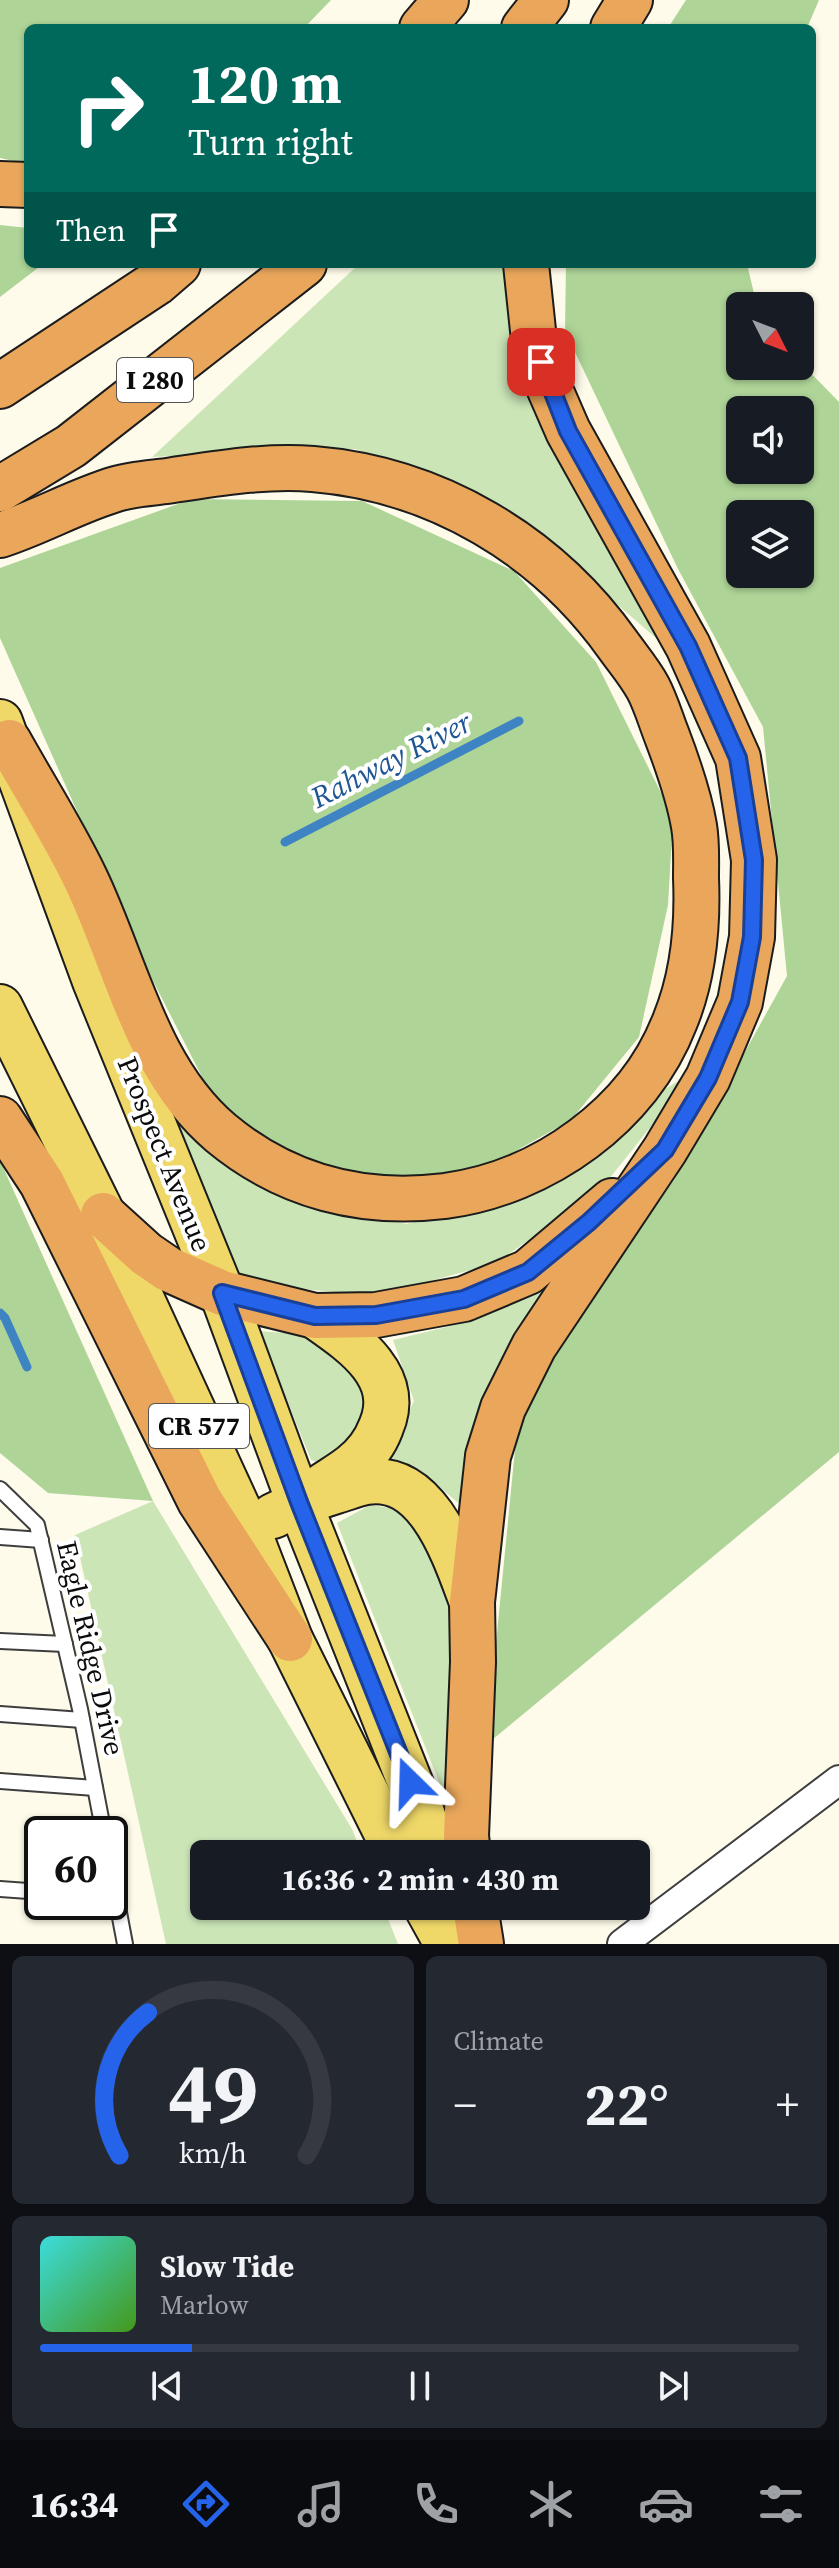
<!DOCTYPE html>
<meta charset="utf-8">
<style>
:root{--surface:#171b24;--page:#242831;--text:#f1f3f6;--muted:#9ea1a6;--line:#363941;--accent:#2563eb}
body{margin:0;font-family:"Source Serif 4",serif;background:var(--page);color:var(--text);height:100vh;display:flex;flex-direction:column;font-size:30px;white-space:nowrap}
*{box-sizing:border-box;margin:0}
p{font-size:26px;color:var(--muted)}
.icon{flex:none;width:44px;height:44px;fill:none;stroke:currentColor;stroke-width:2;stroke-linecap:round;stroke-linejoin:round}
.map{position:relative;height:1944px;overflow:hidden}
.drawer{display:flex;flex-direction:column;gap:12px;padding:12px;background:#0d0f14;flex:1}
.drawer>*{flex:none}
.top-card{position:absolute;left:24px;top:24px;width:792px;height:244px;border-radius:12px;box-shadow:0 2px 6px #0004;background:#00695c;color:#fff;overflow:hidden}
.needle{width:52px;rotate:132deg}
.tools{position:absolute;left:726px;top:292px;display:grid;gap:16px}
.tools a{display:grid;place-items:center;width:88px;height:88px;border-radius:12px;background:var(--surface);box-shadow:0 2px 6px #0004;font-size:40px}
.speed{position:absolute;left:24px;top:1816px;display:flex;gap:16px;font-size:40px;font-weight:700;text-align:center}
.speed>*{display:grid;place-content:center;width:104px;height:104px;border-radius:50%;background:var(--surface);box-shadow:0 2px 6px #0004;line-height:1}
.speed .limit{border:4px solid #111;border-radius:12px;background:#fff;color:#111}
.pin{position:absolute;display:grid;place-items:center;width:68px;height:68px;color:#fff;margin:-34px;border-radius:16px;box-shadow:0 4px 12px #0006}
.me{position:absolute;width:88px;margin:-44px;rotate:338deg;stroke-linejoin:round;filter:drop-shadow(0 0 6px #0008)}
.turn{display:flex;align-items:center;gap:28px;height:168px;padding:0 32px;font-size:36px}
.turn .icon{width:104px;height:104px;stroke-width:2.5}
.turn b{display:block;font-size:56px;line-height:68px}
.then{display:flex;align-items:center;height:76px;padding:0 32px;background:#0003;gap:16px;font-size:30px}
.big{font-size:60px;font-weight:700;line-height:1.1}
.drawer .card{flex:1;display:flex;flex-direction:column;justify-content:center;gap:12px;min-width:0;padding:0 28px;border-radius:12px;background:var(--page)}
.drawer .dial{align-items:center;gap:0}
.dial svg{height:208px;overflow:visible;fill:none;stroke:var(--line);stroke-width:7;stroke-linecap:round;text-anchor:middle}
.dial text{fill:var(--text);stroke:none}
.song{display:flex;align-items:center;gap:24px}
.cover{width:96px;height:96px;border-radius:12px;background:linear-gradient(135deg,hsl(180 70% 55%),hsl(100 70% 35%))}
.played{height:8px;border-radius:4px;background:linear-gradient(90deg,var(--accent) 20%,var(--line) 20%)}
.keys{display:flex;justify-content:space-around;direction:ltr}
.heat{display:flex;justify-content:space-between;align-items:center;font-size:44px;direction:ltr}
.drawer .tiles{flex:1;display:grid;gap:12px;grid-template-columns:1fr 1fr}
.card:last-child{grid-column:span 2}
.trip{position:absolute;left:190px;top:1840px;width:460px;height:80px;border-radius:12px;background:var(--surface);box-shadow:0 2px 6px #0004;font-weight:700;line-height:80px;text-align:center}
.dock{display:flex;height:128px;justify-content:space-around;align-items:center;background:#090b0e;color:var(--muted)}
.dock .icon{width:56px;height:56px}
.dock .on{color:var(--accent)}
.dock b{font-size:36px;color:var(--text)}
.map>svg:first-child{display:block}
.green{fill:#cbe5b7}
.forest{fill:#aed497;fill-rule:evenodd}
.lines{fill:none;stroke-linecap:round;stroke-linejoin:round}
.stream{stroke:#3e84c3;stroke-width:9}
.lane-casing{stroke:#3e3e3e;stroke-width:18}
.street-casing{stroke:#3e3e3e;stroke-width:32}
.primary-casing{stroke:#1c1c1c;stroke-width:48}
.highway-casing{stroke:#1c1c1c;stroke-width:48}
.lane{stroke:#fff;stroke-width:14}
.street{stroke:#fff;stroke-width:28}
.primary{stroke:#efd868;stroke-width:44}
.highway{stroke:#eaa75b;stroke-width:44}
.route-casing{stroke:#184099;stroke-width:20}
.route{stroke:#2563eb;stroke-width:14}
.labels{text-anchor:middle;stroke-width:8;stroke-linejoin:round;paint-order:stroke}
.shield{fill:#fff;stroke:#545454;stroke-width:2}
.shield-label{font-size:26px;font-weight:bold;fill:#0b0b0b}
.street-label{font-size:28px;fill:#0b0b0b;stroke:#fff}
.water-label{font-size:30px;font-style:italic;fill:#1e5793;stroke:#fff}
</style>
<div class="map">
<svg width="839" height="1944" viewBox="0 0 839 1944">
<rect width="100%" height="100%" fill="#fefbea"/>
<g class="green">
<polygon points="359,264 507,264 507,300 535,413 657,639 504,506 355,449 152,457"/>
<polygon points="696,1070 601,1189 496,1263 376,1296 249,1284 236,1271 166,1100 270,1190 406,1224 546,1187 657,1094"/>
<polygon points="561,1271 462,1506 419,1470 383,1466 414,1401 393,1340 463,1323"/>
<polygon points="259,1331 297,1334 347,1358 369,1401 351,1445 330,1467 311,1460"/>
<polygon points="153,1501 352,1829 362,1854 204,1854 204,1906 383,1906 398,1944 166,1944 75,1535"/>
<polygon points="370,1505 413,1511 458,1616 445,1797 337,1523"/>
</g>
<g class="forest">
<polygon points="0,0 331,0 304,28 28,28 28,164 0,158"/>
<polygon points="686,0 819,0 807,28 668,28"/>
<polygon points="0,225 28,228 28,264 43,264 0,297"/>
<path d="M566 264H747L757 306H740V366H800V362L839 402V1452L486 1745 520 1399 674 1180 787 976 763 727 677 567 565 331ZM740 410H800V470H740ZM740 514H800V574H740Z"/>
<polygon points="192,499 362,501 514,571 596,662 673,817 668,905 639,1037 571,1120 469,1177 339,1183 222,1116 149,973 0,638 0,568"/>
<polygon points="0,1162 2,1165 153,1501 48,1493 0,1453"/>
</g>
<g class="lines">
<g class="stream">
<polyline points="285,842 519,721"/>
<polyline points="0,1313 5,1318 27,1367"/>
</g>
<defs>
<g id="lane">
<polyline points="0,1489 37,1525 80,1709 104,1834"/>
<polyline points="0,1537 41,1540"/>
<polyline points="0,1641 65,1644"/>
<polyline points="0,1714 82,1720"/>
<polyline points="0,1781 95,1788"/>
<polyline points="110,1865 125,1944"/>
<polyline points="0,1889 42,1892"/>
</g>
<polyline id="street" points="622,1944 839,1780"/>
<g id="primary">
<polyline points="0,722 95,981 222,1293 299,1502 421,1810 436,1854"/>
<polyline points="0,1007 103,1215 248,1530 290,1639 397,1854"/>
<path d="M315 1316C352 1342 403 1375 381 1427 375 1443 365 1456 352 1466 342 1474 331 1480 321 1487"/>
<path d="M273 1516C294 1505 313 1498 336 1491 346 1488 356 1484 366 1482 429 1472 455 1557 472 1602"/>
<polyline points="426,1906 447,1944"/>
</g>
<g id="highway">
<polyline points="422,28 446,0"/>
<polyline points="524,28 546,0"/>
<polyline points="613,28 630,0"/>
<polyline points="0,184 28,185"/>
<polyline points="0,386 156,283 178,264"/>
<polyline points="0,489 71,446 304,264"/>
<path d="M0 535C40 522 76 501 116 489 132 484 151 483 167 481 215 474 264 465 313 469 436 479 547 545 618 645 628 659 640 673 648 688 656 703 661 721 667 736 678 765 689 796 694 826 697 843 696 861 696 878 698 925 693 977 675 1021 639 1115 543 1183 445 1196 363 1206 286 1187 221 1133 146 1070 126 963 85 878 63 832 34 787 9 742"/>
<polyline points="0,1119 42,1183 200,1501 290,1639"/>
<polyline points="103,1215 146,1254 168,1269 222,1293 315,1316 376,1315 464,1299 528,1272 612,1201"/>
<polyline points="468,1854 466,1836 473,1662 472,1602 488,1456 503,1408 534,1346 665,1150 708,1078 740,1002 752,937 754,860 738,758 688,646 568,431 548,385 534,340 526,264"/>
<polyline points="475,1906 481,1944"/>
</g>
</defs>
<use href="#lane" class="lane-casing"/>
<use href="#street" class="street-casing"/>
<use href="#primary" class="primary-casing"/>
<use href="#highway" class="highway-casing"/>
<use href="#lane" class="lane"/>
<use href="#street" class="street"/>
<use href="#primary" class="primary"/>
<use href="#highway" class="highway"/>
</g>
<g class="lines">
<defs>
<polyline id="route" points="410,1782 299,1502 222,1293 315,1316 376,1315 464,1299 528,1272 589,1222 665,1150 708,1078 740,1002 752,937 754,860 738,758 688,646 568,431 541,362"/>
</defs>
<use href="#route" class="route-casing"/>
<use href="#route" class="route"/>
</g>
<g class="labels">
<g class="shield">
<rect x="117" y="358" width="76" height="44" rx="6"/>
<rect x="149" y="1404" width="100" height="44" rx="6"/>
</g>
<g class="shield-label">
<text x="155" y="389">I 280</text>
<text x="199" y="1435">CR 577</text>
</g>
<g class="street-label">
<text transform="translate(165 1154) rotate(68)" y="10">Prospect Avenue</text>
<text transform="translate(91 1648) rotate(77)" y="10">Eagle Ridge Drive</text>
</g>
<g class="water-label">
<text transform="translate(391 760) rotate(-27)" y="10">Rahway River</text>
</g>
</g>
</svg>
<div class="tools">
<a><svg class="needle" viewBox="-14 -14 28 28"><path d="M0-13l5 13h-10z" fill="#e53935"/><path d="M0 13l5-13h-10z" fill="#9ea1a6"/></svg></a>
<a><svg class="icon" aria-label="sound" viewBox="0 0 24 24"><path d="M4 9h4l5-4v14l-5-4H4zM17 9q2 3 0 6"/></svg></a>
<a><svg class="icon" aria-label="layers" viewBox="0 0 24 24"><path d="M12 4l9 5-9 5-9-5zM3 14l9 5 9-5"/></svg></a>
</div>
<div class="speed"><div class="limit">60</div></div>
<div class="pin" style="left:541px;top:362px;background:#d93025"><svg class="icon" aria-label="arrive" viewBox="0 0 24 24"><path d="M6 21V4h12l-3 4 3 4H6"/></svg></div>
<svg class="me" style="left:410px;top:1782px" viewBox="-20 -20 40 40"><path d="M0-17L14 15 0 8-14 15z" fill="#2563eb" stroke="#fff" stroke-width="4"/></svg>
<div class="trip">16:36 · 2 min · 430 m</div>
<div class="top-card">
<div class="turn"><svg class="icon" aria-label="right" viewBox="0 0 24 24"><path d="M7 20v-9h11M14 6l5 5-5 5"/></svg><div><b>120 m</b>Turn right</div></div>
<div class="then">Then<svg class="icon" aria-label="arrive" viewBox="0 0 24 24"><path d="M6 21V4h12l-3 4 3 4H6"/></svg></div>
</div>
</div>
<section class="drawer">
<div class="tiles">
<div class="card dial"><svg viewBox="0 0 100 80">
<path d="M14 69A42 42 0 1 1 86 69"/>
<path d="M14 69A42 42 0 0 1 25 14" stroke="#2563eb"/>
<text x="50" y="56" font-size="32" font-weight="700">49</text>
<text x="50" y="72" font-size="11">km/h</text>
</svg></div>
<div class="card"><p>Climate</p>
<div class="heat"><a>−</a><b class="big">22°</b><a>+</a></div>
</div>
<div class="card">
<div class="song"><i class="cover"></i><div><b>Slow Tide</b><p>Marlow</p></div></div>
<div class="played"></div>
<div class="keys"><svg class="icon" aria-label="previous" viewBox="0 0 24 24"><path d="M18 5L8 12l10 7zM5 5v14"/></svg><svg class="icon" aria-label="pause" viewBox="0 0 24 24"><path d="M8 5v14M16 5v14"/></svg><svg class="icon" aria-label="next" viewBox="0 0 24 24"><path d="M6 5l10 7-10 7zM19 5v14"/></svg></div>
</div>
</div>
</section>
<nav class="dock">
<b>16:34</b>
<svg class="icon on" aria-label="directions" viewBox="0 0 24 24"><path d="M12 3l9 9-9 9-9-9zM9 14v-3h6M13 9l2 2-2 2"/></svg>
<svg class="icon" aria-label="music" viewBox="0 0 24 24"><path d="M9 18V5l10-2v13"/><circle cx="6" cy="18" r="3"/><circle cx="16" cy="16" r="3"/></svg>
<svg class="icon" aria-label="phone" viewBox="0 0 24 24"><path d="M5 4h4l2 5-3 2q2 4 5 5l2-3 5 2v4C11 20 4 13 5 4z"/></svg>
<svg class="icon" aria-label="climate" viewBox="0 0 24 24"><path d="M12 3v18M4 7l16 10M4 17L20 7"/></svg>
<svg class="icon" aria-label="car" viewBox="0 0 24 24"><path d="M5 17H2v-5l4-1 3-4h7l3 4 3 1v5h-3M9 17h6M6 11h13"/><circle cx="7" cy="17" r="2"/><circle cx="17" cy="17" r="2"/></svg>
<svg class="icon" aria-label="filters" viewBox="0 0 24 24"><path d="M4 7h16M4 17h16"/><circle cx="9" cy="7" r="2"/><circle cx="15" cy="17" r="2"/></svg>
</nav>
